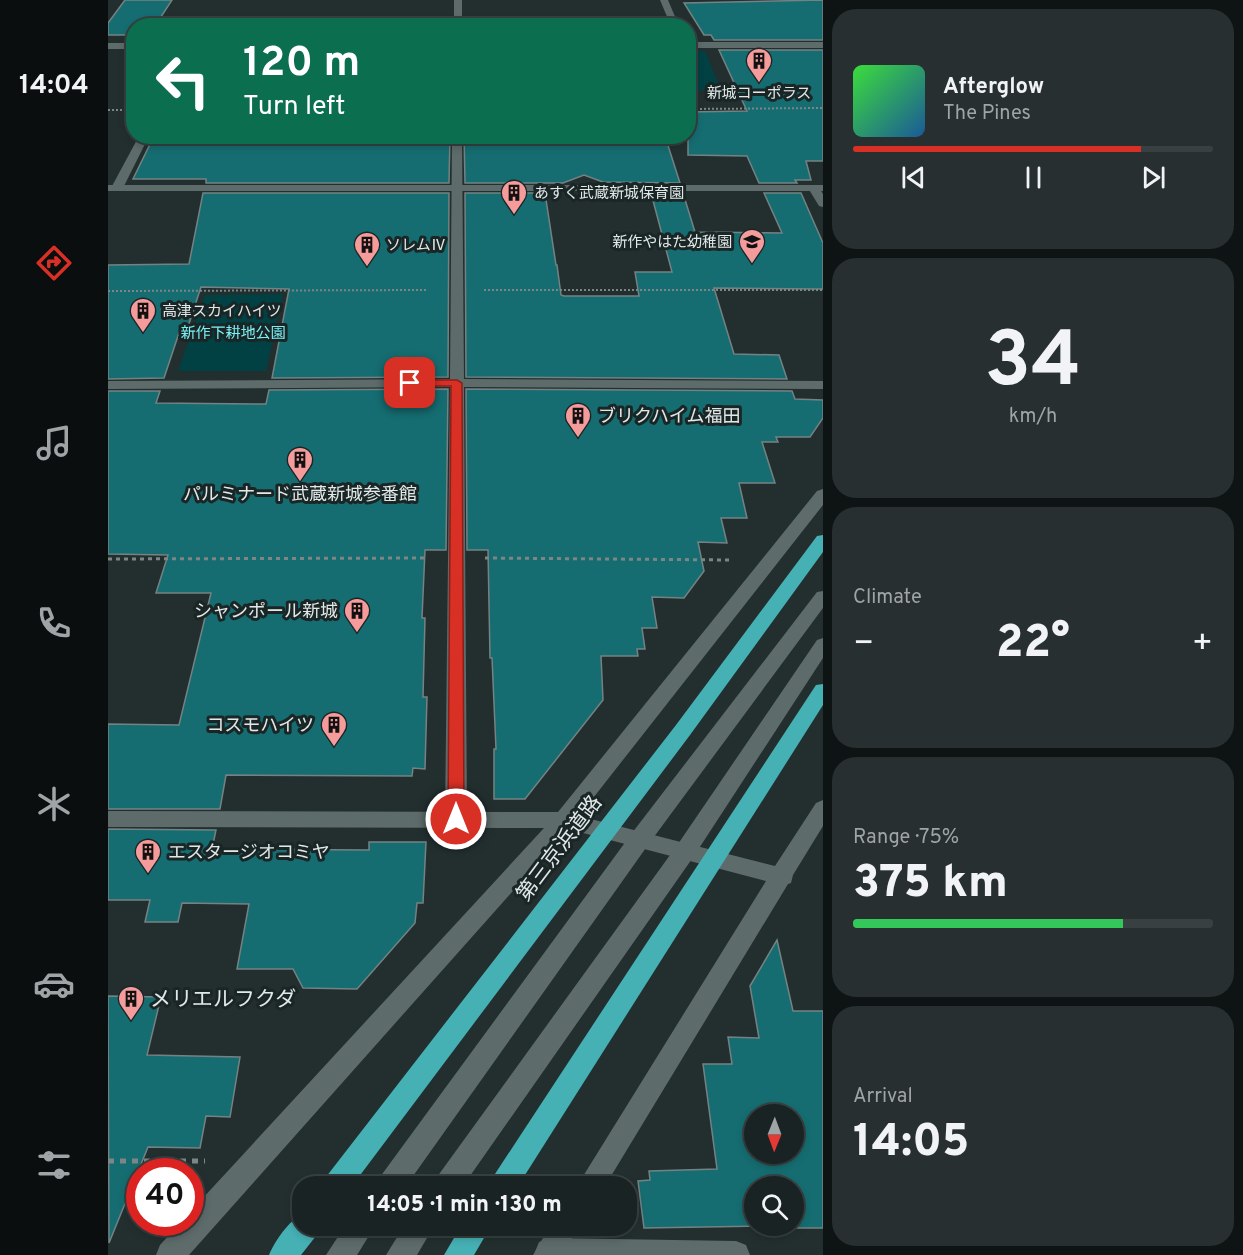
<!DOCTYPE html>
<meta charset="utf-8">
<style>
:root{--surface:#1a2323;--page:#272f30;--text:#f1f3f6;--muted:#9fa4a6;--line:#384041;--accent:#d93025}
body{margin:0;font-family:Overpass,"Noto Sans JP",sans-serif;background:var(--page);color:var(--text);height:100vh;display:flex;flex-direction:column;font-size:22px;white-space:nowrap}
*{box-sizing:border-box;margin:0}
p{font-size:20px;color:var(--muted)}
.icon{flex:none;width:33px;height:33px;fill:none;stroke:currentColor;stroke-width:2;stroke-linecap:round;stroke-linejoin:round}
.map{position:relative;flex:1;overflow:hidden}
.sheet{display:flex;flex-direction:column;gap:9px;padding:9px;background:#0e1313;width:420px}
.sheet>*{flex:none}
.hud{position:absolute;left:18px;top:18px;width:570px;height:126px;border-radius:24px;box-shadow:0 3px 9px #0003,0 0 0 2px var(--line);background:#0b6e4f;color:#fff;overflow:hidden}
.needle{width:39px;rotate:181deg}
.controls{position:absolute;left:636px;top:1104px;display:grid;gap:12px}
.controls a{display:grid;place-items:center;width:60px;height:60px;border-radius:50%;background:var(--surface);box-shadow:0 3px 9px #0003,0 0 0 2px var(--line);font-size:30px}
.speed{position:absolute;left:18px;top:1158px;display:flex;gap:12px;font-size:30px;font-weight:700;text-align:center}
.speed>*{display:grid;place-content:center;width:78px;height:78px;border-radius:50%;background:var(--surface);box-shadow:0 3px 9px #0003,0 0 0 2px var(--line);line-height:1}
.speed .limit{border:9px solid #d22;background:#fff;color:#111}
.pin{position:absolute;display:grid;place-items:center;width:51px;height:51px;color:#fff;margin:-26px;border-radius:12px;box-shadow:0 3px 9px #0006}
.me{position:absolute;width:66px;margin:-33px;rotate:0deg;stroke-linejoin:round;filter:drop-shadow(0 0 4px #0008)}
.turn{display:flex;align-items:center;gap:21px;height:126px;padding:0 18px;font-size:27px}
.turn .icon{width:78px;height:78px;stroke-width:2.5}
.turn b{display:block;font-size:42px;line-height:51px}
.big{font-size:45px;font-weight:800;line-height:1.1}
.sheet .tile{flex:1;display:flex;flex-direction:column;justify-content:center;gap:9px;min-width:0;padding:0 21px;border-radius:24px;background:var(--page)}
.sheet .dial{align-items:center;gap:0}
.dial b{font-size:78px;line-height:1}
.song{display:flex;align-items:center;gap:18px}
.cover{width:72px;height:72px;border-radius:9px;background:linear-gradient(135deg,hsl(120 70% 55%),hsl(210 70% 35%))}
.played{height:6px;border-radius:3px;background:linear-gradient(90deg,var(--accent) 80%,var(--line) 80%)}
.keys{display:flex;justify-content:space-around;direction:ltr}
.heat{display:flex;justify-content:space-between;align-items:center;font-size:33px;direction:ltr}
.charge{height:9px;border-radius:4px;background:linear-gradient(90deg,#34c759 75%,var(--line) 0)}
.trip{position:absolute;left:184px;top:1176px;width:345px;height:60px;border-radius:24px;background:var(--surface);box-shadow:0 3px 9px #0003,0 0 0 2px var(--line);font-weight:800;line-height:60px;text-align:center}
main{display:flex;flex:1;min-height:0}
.tabs{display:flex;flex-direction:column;width:108px;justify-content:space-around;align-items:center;background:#0a0e0e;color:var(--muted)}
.tabs .icon{width:42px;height:42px}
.tabs .on{color:var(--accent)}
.tabs b{font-size:27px;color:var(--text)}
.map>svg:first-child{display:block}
.green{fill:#014143}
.building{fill:#156d71;stroke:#758283;stroke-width:1.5;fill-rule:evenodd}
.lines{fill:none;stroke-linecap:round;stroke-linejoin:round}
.path-far2{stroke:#7c8686;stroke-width:2;stroke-dasharray:2 2;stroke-linecap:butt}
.path-far1{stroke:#7c8686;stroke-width:3;stroke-dasharray:4 4;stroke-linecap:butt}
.path{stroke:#7c8686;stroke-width:5;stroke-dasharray:6 6;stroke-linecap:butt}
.lane{fill:#5e6b6b;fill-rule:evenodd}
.street{fill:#5e6b6b;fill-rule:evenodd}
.secondary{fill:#5e6b6b;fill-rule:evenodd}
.highway{fill:#46b1b5;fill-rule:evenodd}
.route{fill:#d93025;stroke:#8d1f18;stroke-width:1.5}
.labels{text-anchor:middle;stroke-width:6;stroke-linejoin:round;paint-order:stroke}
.far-poi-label{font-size:15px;fill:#e1e8e8;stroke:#1a2525;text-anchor:start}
.far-park-label{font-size:15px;fill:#79eff4;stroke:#1a2525}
.poi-label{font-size:18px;fill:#e1e8e8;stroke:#1a2525;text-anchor:start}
.near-street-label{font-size:21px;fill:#e1e8e8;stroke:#1a2525}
.near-poi-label{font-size:21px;fill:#e1e8e8;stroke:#1a2525;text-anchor:start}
</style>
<main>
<nav class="tabs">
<b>14:04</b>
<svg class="icon on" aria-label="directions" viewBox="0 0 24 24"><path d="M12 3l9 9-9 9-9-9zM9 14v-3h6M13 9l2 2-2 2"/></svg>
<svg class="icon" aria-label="music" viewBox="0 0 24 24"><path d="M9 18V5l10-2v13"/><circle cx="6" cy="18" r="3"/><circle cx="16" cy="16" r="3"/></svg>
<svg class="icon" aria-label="phone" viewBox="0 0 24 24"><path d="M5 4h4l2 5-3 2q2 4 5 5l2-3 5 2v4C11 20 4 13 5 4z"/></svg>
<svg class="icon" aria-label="climate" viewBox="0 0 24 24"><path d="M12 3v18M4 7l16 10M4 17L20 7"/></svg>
<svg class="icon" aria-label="car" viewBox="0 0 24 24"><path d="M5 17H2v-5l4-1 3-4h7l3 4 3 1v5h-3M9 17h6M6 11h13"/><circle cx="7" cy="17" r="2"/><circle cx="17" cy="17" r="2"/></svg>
<svg class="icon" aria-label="filters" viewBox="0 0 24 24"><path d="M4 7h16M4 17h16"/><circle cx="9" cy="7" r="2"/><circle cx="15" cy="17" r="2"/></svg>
</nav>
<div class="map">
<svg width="715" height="1255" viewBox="0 0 715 1255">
<rect width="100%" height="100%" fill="#232f2f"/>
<g class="green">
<polygon points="581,51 597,51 613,90 581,90"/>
<polygon points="175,294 158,371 70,371 97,295"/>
</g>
<g class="building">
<polygon points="17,0 64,0 47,26 26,26 26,35 0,35 0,23"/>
<polygon points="715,0 715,40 606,40 603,35 596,35 576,3"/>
<polygon points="611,50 715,50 715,161 698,161 703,180 687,180 689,183 651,183 639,156 580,155 580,112 639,111"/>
<polygon points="46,136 80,136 78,141 149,140 150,136 342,136 341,183 98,183 98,179 25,179"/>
<polygon points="356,136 557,136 572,183 495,182 476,175 455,183 357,183"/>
<polygon points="95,193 341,193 340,377 164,378 181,289 93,287 78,333 71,333 56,378 0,379 0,265 81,264"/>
<polygon points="357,193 437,193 448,265 449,265 453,295 456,296 531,296 527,272 564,272 543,193 575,193 587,232 674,233 656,193 693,193 715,243 715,289 606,288 626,354 671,355 679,379 358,377"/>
<polygon points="340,389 338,550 317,550 314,618 317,618 315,697 319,697 317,769 305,768 304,776 118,775 112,809 0,809 0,724 71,725 103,593 48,593 60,555 0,554 0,391 52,391 48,403 158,404 161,390"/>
<polygon points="358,389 684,391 687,399 715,400 715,418 702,437 668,437 670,442 654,442 667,483 631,483 639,518 613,518 619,543 590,542 596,571 576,598 544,597 549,628 534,628 537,649 529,649 530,656 493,656 495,700 417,799 386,799 386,749 388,749 384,658 382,658 380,550 359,550"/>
<polygon points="0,829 108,830 104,849 261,850 261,842 318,842 315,903 309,903 307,923 249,989 195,988 185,969 129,969 141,904 74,903 70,922 37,922 42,900 0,900"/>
<path d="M669 940 685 1011H715V1228H665L664 1226H686V1186H646V1226H660L536 1228 530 1181 542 1180 541 1171 609 1169 595 1064H624L620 1037 651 1038 642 986ZM646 1114H686V1154H646Z"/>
<polygon points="0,996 53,997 39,1055 132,1057 122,1117 98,1116 92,1148 40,1147 1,1243"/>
</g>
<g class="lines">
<g class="path-far2">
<polyline points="580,109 715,108"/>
<polyline points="0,110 26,110"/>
<polyline points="376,290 715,290"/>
<polyline points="0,291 320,290"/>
</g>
<g class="path-far1">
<polyline points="377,558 624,560"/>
<polyline points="0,559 318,558"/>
</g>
<polyline class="path" points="0,1161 97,1161"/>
<g class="lane">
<polygon points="552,0 560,0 571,26 563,26"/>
<polygon points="31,136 41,136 15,188 9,191 5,190 3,188"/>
<polygon points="706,185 710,186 715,194 715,207 711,206 700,188"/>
<polygon points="441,1238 628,1241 638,1245 642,1255 428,1255 427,1252 431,1242"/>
</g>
<g class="street">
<rect x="580" y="42" width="135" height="6"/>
<rect x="0" y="43" width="26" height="6"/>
<rect x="0" y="185" width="715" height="6"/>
<polygon points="715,489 715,505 471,816 667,866 708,803 715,800 715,826 685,875 683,883 680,884 497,1186 469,1186 658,881 460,829 81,1255 48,1255 52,1245 73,1222 82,1222 82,1212 436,828 0,827 0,811 450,812 709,491"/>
<polygon points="442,1226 471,1226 455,1255 425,1255"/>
</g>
<g class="secondary">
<rect x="346" y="0" width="8" height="26"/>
<polygon points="344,136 354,136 356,379 715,381 715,389 356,387 359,819 355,825 348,827 341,825 337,819 342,387 0,389 0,381 342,379"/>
<polygon points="715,591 715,608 540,845 298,1186 269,1186 272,1177 524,833 709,592"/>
<polygon points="715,638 715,658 586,856 355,1186 326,1186 329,1177 570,844 709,640"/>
<polygon points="237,1226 267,1226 249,1255 218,1255"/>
<polygon points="296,1226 326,1226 309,1255 278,1255"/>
</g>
<g class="highway">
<polygon points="715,535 715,552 582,735 244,1186 215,1186 218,1177 568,725 709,536"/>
<polygon points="715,684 715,705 410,1186 382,1186 385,1177 708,685"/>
<path d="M195 1214V1226H212L208 1236 193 1255H161C167 1241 181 1220 195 1214Z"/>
<polygon points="353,1226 383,1226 366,1255 336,1255"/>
</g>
</g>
<polygon class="route" points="302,380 349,380 354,383 356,819 353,824 342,824 340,819 343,386 298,386 298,381"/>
<defs>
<symbol id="building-pin" viewBox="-11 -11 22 30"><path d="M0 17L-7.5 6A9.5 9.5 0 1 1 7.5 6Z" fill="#f59b9c" stroke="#1a2525"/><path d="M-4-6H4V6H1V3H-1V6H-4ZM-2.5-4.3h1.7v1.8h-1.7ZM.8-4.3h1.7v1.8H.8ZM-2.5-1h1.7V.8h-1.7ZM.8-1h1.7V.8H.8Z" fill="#111"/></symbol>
<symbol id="school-pin" viewBox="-11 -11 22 30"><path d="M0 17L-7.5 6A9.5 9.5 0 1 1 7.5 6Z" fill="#f59b9c" stroke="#1a2525"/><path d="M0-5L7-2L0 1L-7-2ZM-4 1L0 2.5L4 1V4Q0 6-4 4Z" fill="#111"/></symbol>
</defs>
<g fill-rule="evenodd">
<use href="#building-pin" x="636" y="46" width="30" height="40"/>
<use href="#building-pin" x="391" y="178" width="30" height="40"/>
<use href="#school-pin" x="629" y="227" width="30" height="40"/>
<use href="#building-pin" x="244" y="230" width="30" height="40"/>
<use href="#building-pin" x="20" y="296" width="30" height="40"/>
<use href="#building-pin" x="455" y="401" width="30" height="40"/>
<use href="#building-pin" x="177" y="445" width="30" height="40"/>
<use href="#building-pin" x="234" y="596" width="30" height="40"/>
<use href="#building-pin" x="211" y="710" width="30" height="40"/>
<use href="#building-pin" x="25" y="837" width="30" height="40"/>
<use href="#building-pin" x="8" y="984" width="30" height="40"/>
</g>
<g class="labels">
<g class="far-poi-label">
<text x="651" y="98" text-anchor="middle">新城コーポラス</text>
<text x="426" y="198">あすく武蔵新城保育園</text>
<text x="624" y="247" text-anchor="end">新作やはた幼稚園</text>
<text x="278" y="250">ソレムⅣ</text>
<text x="54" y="316">高津スカイハイツ</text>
</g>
<g class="far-park-label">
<text x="125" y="338">新作下耕地公園</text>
</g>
<g class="poi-label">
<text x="490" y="422">ブリクハイム福田</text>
<text x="192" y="500" text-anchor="middle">パルミナード武蔵新城参番館</text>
<text x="230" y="617" text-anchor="end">シャンポール新城</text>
<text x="206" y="731" text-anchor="end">コスモハイツ</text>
<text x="60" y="858">エスタージオコミヤ</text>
</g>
<g class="near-street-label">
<text transform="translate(451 848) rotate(-53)" y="7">第三京浜道路</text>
</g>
<g class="near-poi-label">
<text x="42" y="1006">メリエルフクダ</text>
</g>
</g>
</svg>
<div class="controls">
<a><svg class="needle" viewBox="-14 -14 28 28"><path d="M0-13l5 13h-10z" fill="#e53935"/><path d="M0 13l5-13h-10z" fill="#9fa4a6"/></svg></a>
<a><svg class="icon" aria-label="search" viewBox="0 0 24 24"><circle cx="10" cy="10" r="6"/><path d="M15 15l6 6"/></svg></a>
</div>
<div class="speed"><div class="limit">40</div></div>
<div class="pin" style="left:302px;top:383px;background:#d93025"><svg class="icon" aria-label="arrive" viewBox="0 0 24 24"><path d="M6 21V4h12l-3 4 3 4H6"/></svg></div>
<svg class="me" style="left:348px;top:819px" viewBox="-20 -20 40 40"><circle r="17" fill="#d93025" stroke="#fff" stroke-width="3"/><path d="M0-11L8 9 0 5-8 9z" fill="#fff"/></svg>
<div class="trip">14:05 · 1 min · 130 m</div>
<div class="hud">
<div class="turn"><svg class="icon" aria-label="left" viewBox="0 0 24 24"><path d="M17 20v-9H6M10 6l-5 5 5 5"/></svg><div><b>120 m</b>Turn left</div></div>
</div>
</div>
<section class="sheet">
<div class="tile">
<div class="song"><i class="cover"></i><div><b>Afterglow</b><p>The Pines</p></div></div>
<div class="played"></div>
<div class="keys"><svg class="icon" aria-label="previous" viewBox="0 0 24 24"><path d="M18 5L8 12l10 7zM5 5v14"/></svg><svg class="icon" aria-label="pause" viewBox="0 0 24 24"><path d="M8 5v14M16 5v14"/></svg><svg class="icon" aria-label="next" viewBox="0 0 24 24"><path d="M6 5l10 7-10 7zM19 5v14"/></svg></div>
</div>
<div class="tile dial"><b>34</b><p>km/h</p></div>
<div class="tile"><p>Climate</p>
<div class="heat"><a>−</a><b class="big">22°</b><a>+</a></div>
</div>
<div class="tile"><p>Range · 75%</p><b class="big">375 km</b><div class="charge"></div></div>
<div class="tile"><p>Arrival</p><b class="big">14:05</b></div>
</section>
</main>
